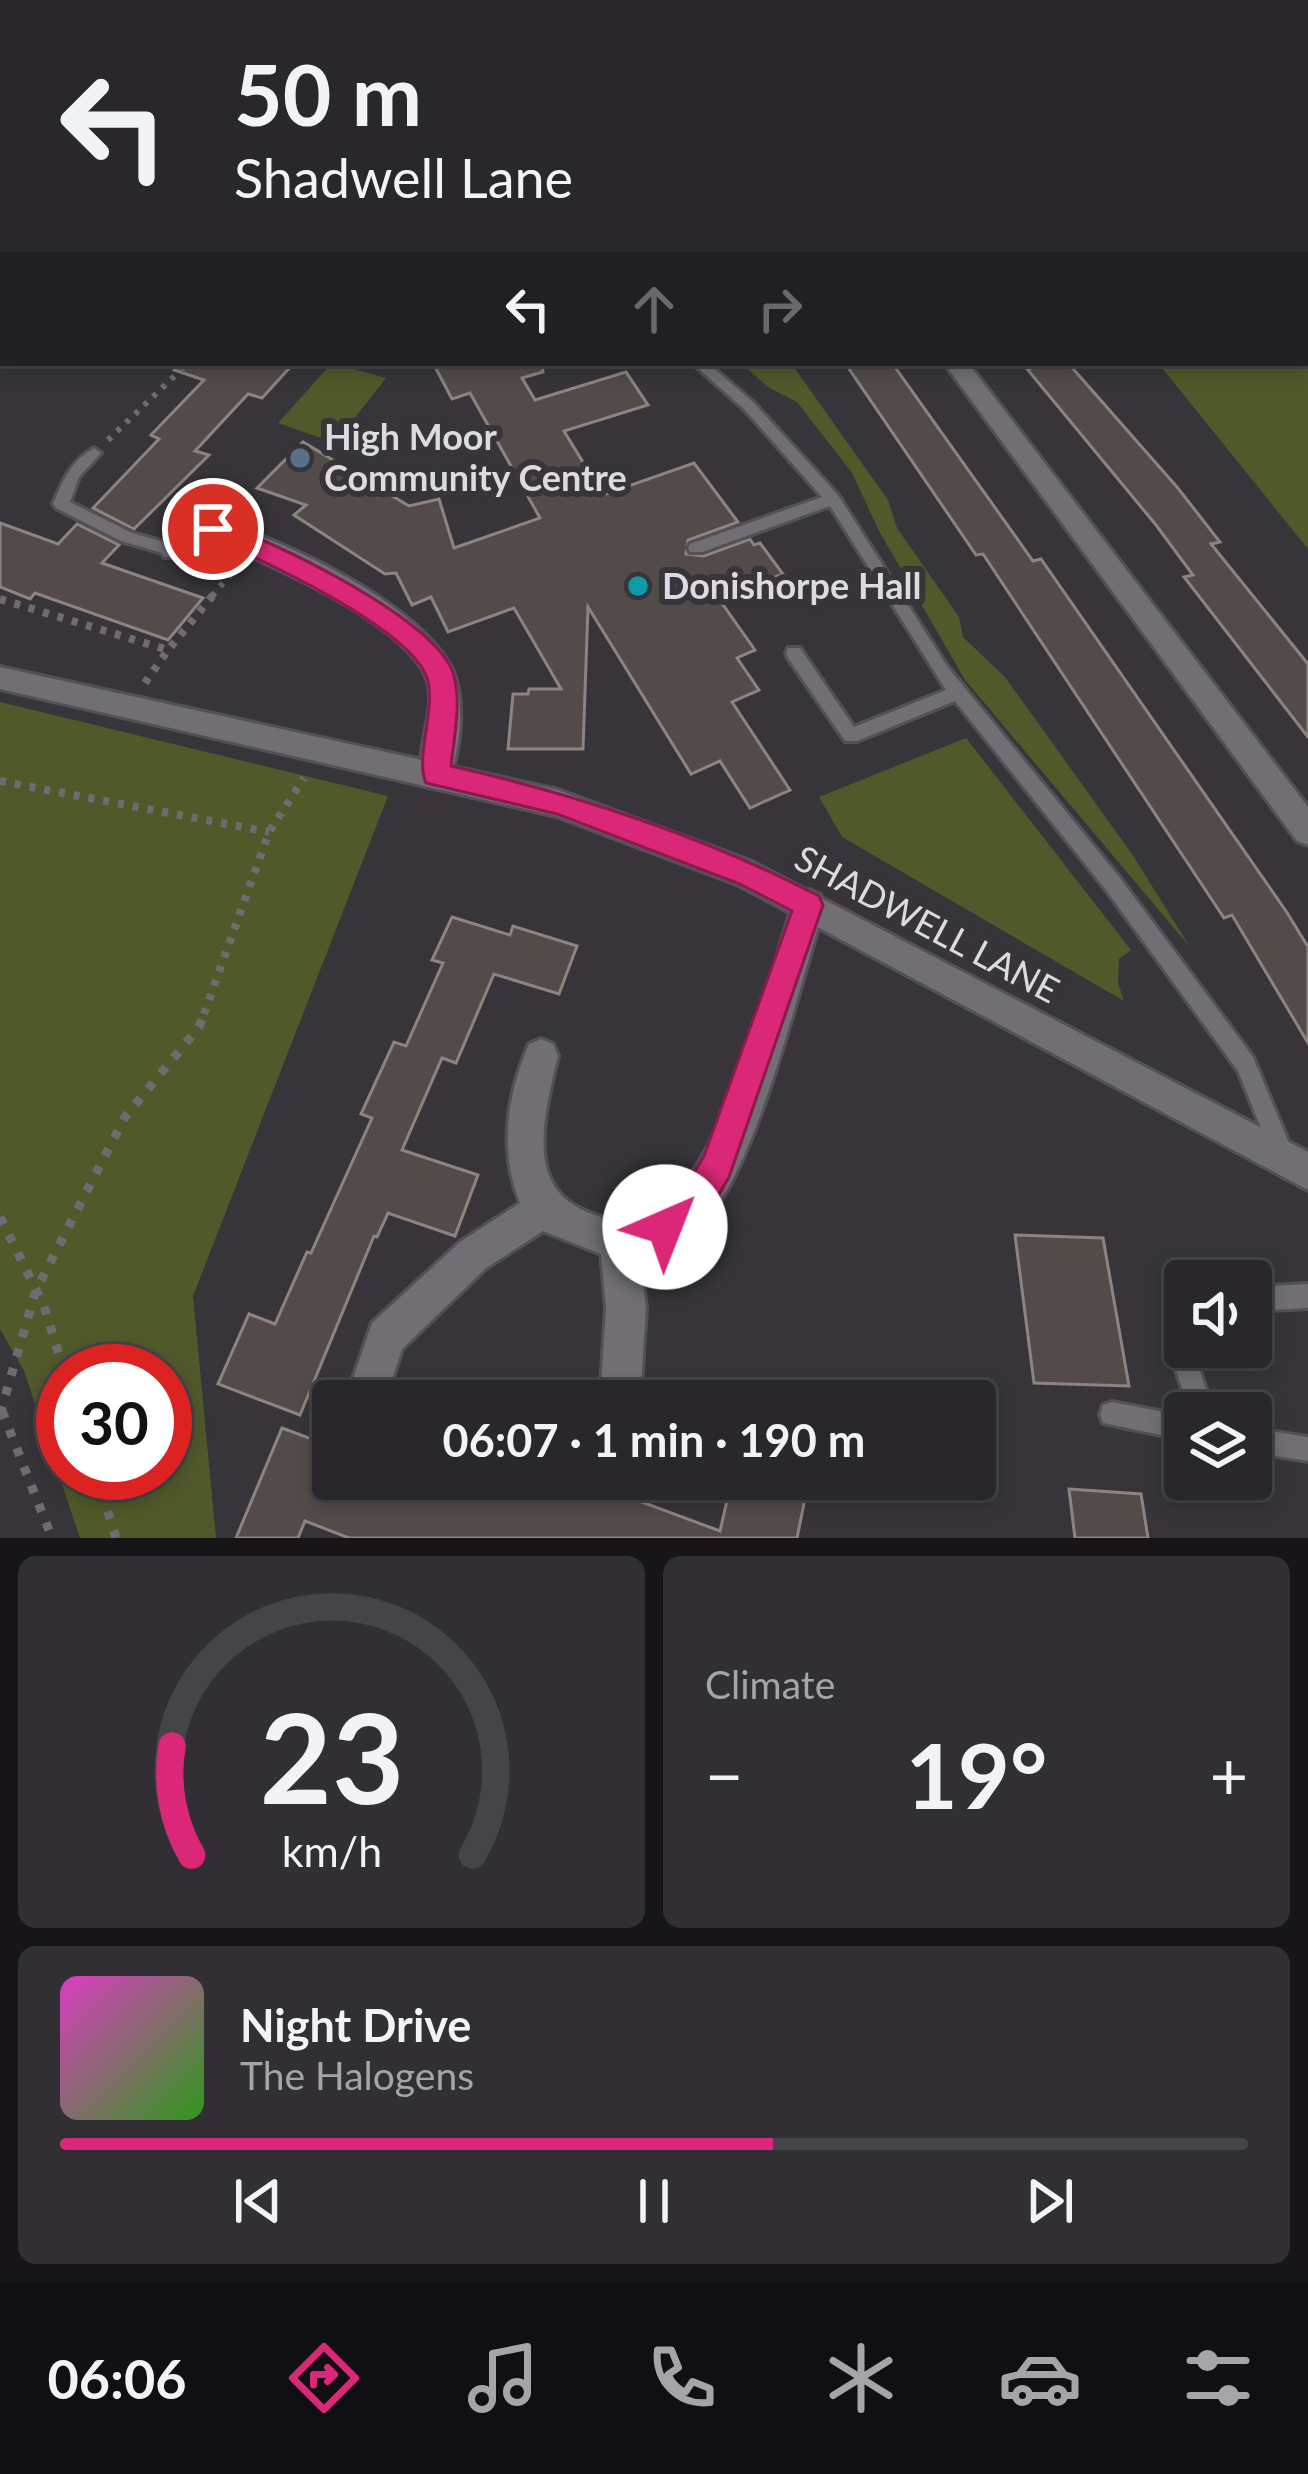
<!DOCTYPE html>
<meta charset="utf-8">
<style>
:root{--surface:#29272c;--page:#312f34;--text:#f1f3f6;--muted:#a5a5a9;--line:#454448;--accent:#db2777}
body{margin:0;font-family:Lato,sans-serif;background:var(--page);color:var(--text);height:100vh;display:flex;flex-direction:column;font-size:45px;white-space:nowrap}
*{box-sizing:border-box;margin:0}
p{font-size:39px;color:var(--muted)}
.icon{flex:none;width:66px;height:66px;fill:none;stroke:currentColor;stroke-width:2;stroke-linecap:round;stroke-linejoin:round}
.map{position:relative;height:1538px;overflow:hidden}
.side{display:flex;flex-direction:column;gap:18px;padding:18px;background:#171518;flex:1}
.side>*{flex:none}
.hud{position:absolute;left:0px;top:0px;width:1308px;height:366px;box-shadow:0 6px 18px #0003,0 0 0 3px var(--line);background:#29272c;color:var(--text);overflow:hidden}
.buttons{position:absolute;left:1164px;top:1260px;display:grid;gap:24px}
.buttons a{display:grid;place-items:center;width:108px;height:108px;border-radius:12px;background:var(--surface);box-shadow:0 6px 18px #0003,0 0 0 3px var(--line);font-size:60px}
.speed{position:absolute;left:36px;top:1344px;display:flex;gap:24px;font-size:60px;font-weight:700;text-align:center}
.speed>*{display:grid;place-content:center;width:156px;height:156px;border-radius:50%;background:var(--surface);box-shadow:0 6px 18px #0003,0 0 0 3px var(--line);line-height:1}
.speed .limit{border:18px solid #d22;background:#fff;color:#111}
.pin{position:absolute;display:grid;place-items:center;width:102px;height:102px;color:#fff;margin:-51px;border:6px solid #fff;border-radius:50%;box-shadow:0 3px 12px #0007}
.me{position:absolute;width:132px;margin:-66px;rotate:44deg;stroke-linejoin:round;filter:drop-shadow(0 0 9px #0008)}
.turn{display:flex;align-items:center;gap:42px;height:252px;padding:0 36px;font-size:54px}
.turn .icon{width:156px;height:156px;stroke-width:2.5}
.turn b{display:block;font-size:84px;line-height:102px}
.lanes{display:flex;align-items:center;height:114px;padding:0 36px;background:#0003;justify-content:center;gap:60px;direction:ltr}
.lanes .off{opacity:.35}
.big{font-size:90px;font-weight:700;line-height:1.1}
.side .widget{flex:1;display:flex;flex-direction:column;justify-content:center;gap:18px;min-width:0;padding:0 42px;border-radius:18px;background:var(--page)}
.side .dial{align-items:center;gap:0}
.dial svg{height:312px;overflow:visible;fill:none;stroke:var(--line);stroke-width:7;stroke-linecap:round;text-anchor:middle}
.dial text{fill:var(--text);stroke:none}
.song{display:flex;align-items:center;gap:36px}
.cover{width:144px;height:144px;border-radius:18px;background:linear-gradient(135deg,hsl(310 70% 55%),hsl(110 70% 35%))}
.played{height:12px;border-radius:6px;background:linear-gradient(90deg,var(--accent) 60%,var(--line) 60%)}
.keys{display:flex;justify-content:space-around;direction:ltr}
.heat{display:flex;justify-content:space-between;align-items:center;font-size:66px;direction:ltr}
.side .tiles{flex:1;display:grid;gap:18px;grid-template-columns:1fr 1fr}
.widget:last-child{grid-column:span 2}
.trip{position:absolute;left:312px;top:1380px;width:684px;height:120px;border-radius:12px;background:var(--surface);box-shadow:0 6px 18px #0003,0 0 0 3px var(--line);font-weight:700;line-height:120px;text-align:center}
.tab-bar{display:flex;height:192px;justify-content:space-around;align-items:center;background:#101012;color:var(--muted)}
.tab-bar .icon{width:84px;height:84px}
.tab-bar .active{color:var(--accent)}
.tab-bar b{font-size:54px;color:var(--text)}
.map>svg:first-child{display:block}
.green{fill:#50592a;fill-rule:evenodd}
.building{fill:#524b49;stroke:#8d8482;stroke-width:3}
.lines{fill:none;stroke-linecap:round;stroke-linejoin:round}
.service-casing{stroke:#535156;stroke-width:6}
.minor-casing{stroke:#535156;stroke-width:6}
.tertiary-casing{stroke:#535156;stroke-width:6}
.path-far3{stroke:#6f6c71;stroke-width:4.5;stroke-dasharray:4.5 6;stroke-linecap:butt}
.path-far2{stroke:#6f6c71;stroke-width:6;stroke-dasharray:4.5 8;stroke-linecap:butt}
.path-far1{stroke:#6f6c71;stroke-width:8;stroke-dasharray:6 9;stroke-linecap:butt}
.path{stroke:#6f6c71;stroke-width:9;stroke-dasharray:8 12;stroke-linecap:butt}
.service{fill:#716e74;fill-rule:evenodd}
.minor{fill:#716e74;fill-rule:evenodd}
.tertiary{fill:#716e74;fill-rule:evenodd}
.route{fill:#db2777;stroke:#8e194d;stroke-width:3}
.service-dot{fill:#5c6f8a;stroke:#37343a;stroke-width:4.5}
.culture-dot{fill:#0f9aa8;stroke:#37343a;stroke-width:4.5}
.labels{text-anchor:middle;stroke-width:12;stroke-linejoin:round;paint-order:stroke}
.poi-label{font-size:36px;font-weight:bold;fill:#dddbdf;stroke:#37343a;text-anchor:start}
.street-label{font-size:36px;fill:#dddbdf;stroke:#37343a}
</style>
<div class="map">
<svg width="1308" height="1538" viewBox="0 0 1308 1538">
<rect width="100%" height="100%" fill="#37343a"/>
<g class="green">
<polygon points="332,363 386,378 335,443 278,423"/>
<polygon points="741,363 791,363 888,500 897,528 959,617 963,637 1005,677 1132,854 1190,947 965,680 879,531 852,473 797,402 768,387"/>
<polygon points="1158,363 1283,363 1308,367 1308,549"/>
<path d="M0 702 388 796 193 1296 216 1538H80L24 1371 0 1329ZM63 1371H165V1473H63Z"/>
<polygon points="966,738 1131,950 1119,959 1118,983 1124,1001 842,837 819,797"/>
</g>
<g class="building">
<polygon points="175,363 294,363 262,398 248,394 195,451 209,455 134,529 93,508 159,439 151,435 204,380 174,370"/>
<polygon points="433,363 542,363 543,372 522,378 535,400 626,372 648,405 564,431 603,495 694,463 738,522 688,540 686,554 704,556 750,539 754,545 760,543 783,574 719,599 755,650 737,658 759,690 732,702 790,790 750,808 720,761 691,774 588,607 583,749 508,749 513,694 528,694 529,689 561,689 514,608 448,632 431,597 412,605 396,573 385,574 294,515 306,505 257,488 303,442 409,506 439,499 454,548 540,518 470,393 452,399"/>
<polygon points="845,363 892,363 1033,561 1041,559 1286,911 1308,947 1308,1043 1232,915 1224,918 983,554 976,555"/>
<polygon points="1052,363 1068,363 1177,487 1220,542 1211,544 1308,664 1308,737 1184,577 1193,575 1156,525 1027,369"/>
<polygon points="0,523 58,544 77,524 119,545 102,563 203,598 168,640 35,593 30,599 0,587"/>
<polygon points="452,917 510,935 513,926 577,946 559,994 494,974 456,1063 442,1058 402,1150 478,1175 455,1236 388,1213 377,1237 374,1236 300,1415 218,1384 249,1314 275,1324 307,1252 311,1253 372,1118 361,1114 394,1042 406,1046 443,963 432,960"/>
<polygon points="1015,1235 1103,1238 1129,1386 1034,1383"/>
<polygon points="282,1428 333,1447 333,1479 580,1479 720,1531 732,1479 809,1479 797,1538 349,1538 305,1521 298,1538 236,1538"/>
<polygon points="1069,1489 1141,1494 1148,1538 1075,1538"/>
</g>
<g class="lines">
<defs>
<g id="service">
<polygon points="547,0 557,0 559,3 549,3"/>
<polygon points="692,363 708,363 754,403 838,495 947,666 1120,878 1253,1057 1294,1155 1291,1163 1283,1166 1275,1163 1238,1071 1106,890 955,701 857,741 845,741 788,658 786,653 788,648 800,648 854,727 946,690 830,506 702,552 690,552 688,548 690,544 822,497 744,409"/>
<path d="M94 448 101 453 79 477 70 502 132 533 179 546 181 550 179 554 173 556 121 541 56 508 53 504C63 480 71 461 94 448Z"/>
<polygon points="1308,1284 1308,1308 1251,1311 1251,1287"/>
<polygon points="1185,1302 1185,1347 1192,1347 1214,1413 1190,1413 1165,1337 1177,1306"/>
<polygon points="1112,1402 1185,1416 1185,1440 1103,1423 1100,1414 1103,1405"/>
<polygon points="1251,1428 1308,1437 1308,1461 1251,1452"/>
</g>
<g id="minor">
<polygon points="213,0 231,0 211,3"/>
<polygon points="409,0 427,0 408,3"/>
<polygon points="658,0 676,0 679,3 661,3"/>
<polygon points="925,0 945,0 948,3 928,3"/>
<polygon points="1263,0 1283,0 1286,3 1266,3"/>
<polygon points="1305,114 1308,115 1308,127 1305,126"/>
<rect x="1305" y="277" width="3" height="14"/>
<polygon points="3,279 3,296 0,297 0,280"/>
<polygon points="944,363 968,363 1308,807 1308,845 1297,841"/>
<path d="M213 519C285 541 410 599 449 664 467 694 461 753 447 783L436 787 425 783C412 755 437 714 428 682 412 625 267 563 214 540L182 557H164L160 550 164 543Z"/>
<path d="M809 890 820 895 825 905C798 989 759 1161 704 1224 688 1242 662 1254 640 1260L646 1308 640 1401H600L606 1308 601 1254 543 1231 486 1268 402 1349 385 1401H351L348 1393 372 1323 460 1242 520 1203C499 1151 507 1095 529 1044L541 1039 553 1044 558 1056C536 1145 524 1214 639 1223 722 1187 765 989 793 905L798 895Z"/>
</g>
<polygon id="tertiary" points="0,667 558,790 750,861 1308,1152 1308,1190 739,885 556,816 0,689"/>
</defs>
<use href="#service" class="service-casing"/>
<use href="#minor" class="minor-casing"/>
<use href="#tertiary" class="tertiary-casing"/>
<polyline class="path-far3" points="1173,0 1177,3"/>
<g class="path-far2">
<polyline points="108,440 188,363"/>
<polyline points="212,596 235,569"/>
</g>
<g class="path-far1">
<polyline points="0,599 168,650 215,593"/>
<polyline points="145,683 168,650"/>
<polyline points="0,781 269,832"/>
<polyline points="204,1014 269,832 304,778"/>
</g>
<g class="path">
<polyline points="0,1217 44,1306 64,1371"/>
<polyline points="2,1411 52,1538"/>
<polyline points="0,1414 36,1290 125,1117 199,1027 205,1011"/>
<polyline points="96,1473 116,1538"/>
</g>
<use href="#service" class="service"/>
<use href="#minor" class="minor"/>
<use href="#tertiary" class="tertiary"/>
</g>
<path class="route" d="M213 521C268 538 435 618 453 673 462 702 454 737 451 766 578 795 703 836 819 896L823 905 729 1177 701 1225 665 1244 653 1239 648 1227 653 1215 677 1201 704 1156 792 911 740 884 557 814 426 783C415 759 435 711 428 681 415 629 254 556 204 535V523Z"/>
<circle class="service-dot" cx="300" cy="458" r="12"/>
<circle class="culture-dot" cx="638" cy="586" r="12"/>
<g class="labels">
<g class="poi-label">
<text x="324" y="450">High Moor<tspan x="324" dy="41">Community Centre</tspan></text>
<text x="662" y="599">Donishorpe Hall</text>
</g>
<g class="street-label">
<text transform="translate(927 924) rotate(28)" y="13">SHADWELL LANE</text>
</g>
</g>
</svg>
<div class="buttons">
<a><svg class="icon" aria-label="sound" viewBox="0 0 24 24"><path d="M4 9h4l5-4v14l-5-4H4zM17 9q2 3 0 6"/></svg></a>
<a><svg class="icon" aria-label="layers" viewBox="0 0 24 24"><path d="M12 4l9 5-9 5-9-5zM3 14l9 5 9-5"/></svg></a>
</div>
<div class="speed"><div class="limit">30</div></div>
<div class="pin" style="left:213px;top:529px;background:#d93025"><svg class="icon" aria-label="arrive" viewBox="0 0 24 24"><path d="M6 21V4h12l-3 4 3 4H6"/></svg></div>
<svg class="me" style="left:665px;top:1227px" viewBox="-20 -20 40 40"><circle r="19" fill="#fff"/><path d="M0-13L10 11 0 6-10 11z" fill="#db2777"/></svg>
<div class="trip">06:07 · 1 min · 190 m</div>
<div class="hud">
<div class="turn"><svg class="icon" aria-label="left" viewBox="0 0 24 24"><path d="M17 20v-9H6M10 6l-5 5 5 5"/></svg><div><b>50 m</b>Shadwell Lane</div></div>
<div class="lanes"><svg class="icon" aria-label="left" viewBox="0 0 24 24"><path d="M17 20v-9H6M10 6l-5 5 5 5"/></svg><svg class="icon off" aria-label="ahead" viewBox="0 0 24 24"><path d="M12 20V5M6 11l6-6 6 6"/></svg><svg class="icon off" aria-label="right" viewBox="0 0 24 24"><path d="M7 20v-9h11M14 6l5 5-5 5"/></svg></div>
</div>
</div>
<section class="side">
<div class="tiles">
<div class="widget dial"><svg viewBox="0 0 100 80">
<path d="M14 69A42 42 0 1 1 86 69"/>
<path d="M14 69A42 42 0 0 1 9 41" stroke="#db2777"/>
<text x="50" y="56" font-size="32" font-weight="700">23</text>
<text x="50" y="72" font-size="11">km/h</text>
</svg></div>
<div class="widget"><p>Climate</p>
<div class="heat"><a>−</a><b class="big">19°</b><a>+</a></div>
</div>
<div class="widget">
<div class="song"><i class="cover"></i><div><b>Night Drive</b><p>The Halogens</p></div></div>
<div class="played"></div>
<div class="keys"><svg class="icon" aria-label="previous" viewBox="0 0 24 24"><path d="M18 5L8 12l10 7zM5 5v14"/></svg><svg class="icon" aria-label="pause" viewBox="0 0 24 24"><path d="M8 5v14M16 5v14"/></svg><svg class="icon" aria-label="next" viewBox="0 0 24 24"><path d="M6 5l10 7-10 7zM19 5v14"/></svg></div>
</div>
</div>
</section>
<nav class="tab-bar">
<b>06:06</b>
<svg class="icon active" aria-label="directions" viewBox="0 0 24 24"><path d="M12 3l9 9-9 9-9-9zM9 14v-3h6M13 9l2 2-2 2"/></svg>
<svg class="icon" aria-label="music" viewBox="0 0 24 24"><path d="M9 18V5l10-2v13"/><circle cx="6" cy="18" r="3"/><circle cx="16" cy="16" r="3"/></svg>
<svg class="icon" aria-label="phone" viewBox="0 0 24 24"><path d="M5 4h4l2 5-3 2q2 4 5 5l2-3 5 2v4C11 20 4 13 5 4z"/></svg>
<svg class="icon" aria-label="climate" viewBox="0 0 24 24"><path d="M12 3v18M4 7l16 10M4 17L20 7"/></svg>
<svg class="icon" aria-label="car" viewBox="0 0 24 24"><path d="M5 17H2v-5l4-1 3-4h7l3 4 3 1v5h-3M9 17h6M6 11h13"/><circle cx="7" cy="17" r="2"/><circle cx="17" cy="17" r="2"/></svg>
<svg class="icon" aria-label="filters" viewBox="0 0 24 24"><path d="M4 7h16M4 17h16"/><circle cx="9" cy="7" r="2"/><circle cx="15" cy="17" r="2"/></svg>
</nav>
